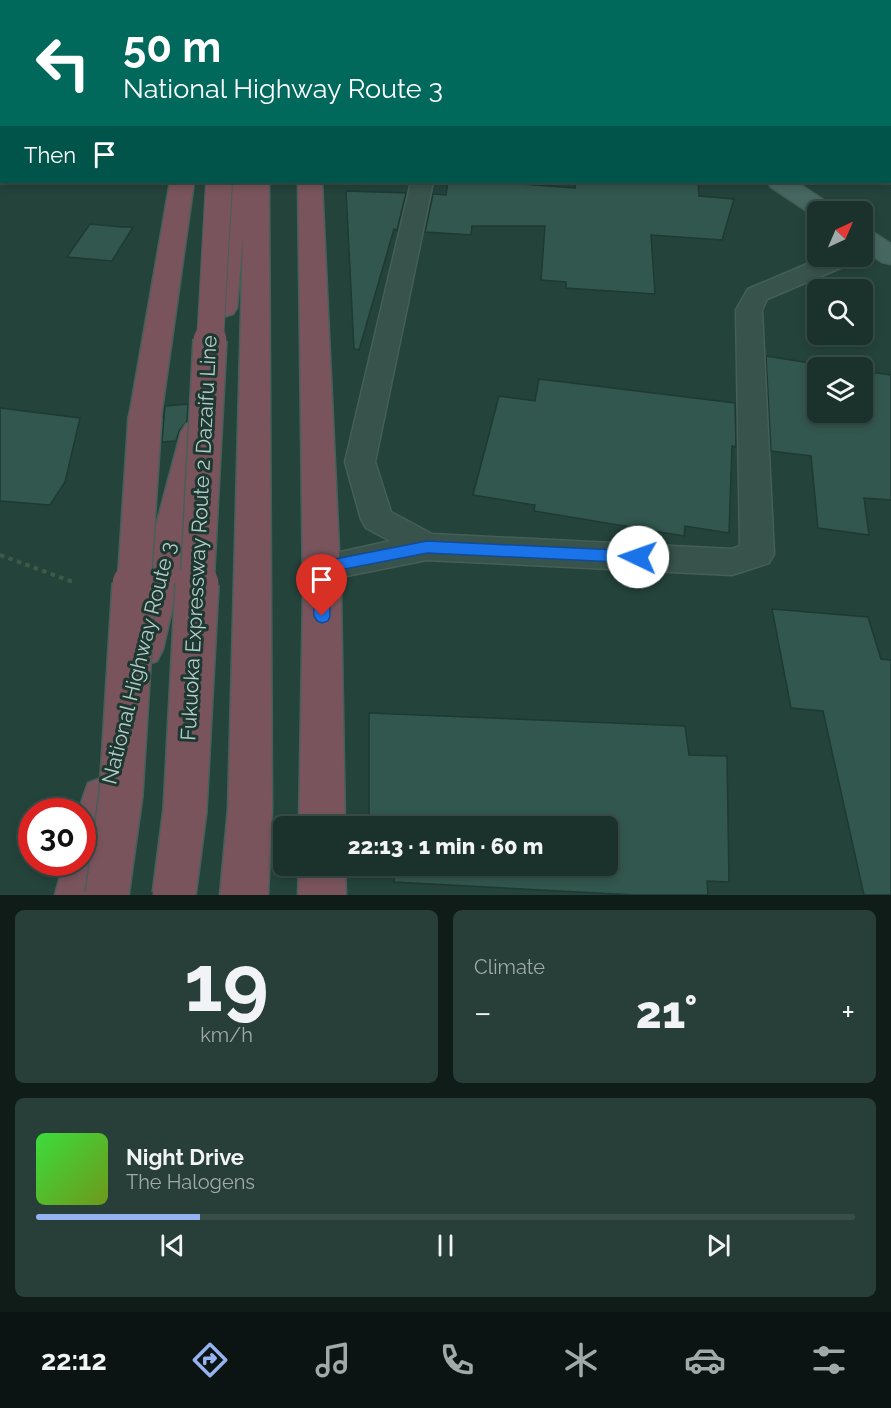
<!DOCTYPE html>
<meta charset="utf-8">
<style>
:root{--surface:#1b322c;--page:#283e38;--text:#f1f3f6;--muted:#a0aaa9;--line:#394d48;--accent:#95b2f1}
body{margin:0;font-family:Raleway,sans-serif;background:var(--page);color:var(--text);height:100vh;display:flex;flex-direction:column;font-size:22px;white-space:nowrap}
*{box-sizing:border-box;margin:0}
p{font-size:20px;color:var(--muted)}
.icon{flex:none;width:33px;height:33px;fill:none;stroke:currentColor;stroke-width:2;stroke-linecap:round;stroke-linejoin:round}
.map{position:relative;height:895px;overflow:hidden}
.panel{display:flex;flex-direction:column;gap:15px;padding:15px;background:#0f1c18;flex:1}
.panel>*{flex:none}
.top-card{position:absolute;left:0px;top:0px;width:891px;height:183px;box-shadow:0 3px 9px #0003,0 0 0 2px var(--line);background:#00695c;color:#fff;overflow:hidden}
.needle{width:39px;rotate:44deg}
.controls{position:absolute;left:807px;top:201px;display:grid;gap:12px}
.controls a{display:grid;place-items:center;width:66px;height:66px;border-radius:9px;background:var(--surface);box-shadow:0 3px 9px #0003,0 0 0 2px var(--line);font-size:30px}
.speed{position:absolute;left:18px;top:798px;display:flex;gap:12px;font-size:30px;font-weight:700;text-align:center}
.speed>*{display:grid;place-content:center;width:78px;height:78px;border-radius:50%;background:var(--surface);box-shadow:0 3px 9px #0003,0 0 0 2px var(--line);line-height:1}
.speed .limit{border:9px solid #d22;background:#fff;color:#111}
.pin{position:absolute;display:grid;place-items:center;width:51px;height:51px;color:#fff;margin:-62px -26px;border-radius:50% 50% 50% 0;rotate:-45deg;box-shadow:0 0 6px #0007}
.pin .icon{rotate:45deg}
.me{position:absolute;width:66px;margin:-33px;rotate:273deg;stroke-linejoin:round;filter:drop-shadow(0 0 4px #0008)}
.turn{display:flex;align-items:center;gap:21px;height:126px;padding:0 24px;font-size:27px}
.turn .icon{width:78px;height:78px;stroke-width:2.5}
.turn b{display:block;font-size:42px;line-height:51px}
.then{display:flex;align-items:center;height:57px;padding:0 24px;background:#0003;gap:12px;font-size:22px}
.big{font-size:45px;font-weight:800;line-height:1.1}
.panel .widget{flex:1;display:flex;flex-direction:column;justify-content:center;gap:9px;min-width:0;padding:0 21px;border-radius:9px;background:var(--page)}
.panel .dial{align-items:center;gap:0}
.dial b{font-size:78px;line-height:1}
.song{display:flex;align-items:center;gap:18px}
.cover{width:72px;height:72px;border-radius:9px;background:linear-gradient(135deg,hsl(120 70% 55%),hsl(80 70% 35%))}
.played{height:6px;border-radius:3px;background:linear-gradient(90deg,var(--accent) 20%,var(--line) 20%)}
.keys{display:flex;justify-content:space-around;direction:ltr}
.heat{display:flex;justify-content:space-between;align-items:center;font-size:33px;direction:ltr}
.panel .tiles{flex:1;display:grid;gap:15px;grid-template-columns:1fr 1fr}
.widget:last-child{grid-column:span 2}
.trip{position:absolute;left:273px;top:816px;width:345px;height:60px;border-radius:9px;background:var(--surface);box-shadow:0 3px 9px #0003,0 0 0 2px var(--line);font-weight:800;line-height:60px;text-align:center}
.menu{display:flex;height:96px;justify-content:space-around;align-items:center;background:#0b1412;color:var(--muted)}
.menu .icon{width:42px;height:42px}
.menu .active{color:var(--accent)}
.menu b{font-size:27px;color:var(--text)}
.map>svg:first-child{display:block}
.building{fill:#32574e;stroke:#1f3933;stroke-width:1.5}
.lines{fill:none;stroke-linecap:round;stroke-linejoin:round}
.street-casing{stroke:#455e58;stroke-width:3}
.secondary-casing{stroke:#455e58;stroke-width:3}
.highway-casing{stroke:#465f5a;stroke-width:3}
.path-far1{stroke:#3f5b47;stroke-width:2;stroke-dasharray:3 3;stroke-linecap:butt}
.path{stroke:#3f5b47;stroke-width:4;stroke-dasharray:4.5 4.5;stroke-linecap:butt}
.street{fill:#38524c;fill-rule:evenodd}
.secondary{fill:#466660;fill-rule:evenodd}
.highway{fill:#79545c;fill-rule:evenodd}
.highway-bridge-far2-casing{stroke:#465f5a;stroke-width:28;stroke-linecap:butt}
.highway-bridge-far1-casing{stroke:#465f5a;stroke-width:36;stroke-linecap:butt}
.highway-bridge-casing{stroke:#465f5a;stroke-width:46;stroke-linecap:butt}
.highway-bridge-far2{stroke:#79545c;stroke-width:26}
.highway-bridge-far1{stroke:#79545c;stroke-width:33}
.highway-bridge{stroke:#79545c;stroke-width:43}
.route{fill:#1a73e8;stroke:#114b97;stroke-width:1.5}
.labels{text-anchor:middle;stroke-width:6;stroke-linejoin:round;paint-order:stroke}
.street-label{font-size:21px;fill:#b5ccc8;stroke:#1d3731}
</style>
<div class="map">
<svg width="891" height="895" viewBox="0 0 891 895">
<rect width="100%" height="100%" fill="#24433b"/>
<g class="building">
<polygon points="448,182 522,182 522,184 575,188 576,182 698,182 699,196 734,199 722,240 651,235 655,294 566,288 566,282 541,280 545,226 472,226 471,235 425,232 433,194 446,195"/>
<polygon points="346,191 406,193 397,230 394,229 359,350 354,349"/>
<polygon points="90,224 122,227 133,227 112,261 67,257"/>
<polygon points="766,356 841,368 818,368 818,412 862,412 862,371 891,375 891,500 864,498 869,535 818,528 811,456 771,451"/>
<polygon points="539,379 735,403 736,447 732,446 729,533 685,526 684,536 534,511 535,505 473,495 499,396 535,401"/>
<polygon points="188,404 187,421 179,431 176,441 162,442 165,406"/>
<polygon points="0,408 80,418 65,482 50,505 0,501"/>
<polygon points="772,609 868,617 881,659 891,660 891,895 864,895 823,711 791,708"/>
<polygon points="369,713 685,726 689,755 727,756 729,882 707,881 708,895 634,895 394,882 396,866 608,866 608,826 369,826"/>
</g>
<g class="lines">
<defs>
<g id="street">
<rect x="454" y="0" width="16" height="2"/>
<rect x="890" y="22" width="1" height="10"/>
<polygon points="411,182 433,182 375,462 391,512 432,534 732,549 740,546 736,310 748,289 826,256 860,256 857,261 767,299 762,310 774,554 769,563 732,575 427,560 321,581 309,577 304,568 309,559 390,541 366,528 361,519 345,462"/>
</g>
<g id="secondary">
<rect x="645" y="0" width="18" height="2"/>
<polygon points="768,182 796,182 834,207 837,212 818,212 816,217 771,187"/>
<polygon points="862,229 871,231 891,244 891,264 882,262 862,249"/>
</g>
<g id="highway">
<polygon points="243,0 261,0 242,2"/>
<polygon points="272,0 290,0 271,2"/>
<polygon points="303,0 321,0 302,2"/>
<polygon points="170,182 194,182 161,417 156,425 145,428 134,425 129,417"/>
<polygon points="224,182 269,182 272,809 268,895 220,895 228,809 243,236 237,308 233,314 223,317 213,314 209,308"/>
<polygon points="298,182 322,182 341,593 345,826 299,826 303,593"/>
<polygon points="197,421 208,424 213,432 163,649 157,661 143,666 129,661 123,649 181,432 186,424"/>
<polygon points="104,777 120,783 126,798 103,895 55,895 64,862 82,862 82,812 78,812 88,783"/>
<polygon points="299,866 345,866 346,895 298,895"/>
</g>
</defs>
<use href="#street" class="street-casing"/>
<use href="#secondary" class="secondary-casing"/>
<use href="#highway" class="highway-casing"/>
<polyline class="path-far1" points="0,26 2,24"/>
<polyline class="path" points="0,555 73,582"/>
<use href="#street" class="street"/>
<use href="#secondary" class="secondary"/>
<use href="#highway" class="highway"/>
<defs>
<polyline id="highway-bridge-far2" points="210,342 219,182"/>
<g id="highway-bridge-far1">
<polyline points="134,586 145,417"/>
<polyline points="197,586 210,340"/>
</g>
<g id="highway-bridge">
<polyline points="107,895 121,794 134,584"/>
<polyline points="174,895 185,810 197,584"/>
</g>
</defs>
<use href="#highway-bridge-far2" class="highway-bridge-far2-casing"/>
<use href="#highway-bridge-far1" class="highway-bridge-far1-casing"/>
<use href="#highway-bridge" class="highway-bridge-casing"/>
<use href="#highway-bridge-far2" class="highway-bridge-far2"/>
<use href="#highway-bridge-far1" class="highway-bridge-far1"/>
<use href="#highway-bridge" class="highway-bridge"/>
</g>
<polygon class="route" points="427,541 638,551 644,553 646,557 644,562 638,563 427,553 329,572 330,616 328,621 322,623 317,621 314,616 313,568 315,563"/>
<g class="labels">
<g class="street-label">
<text transform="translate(199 538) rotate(-87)" y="7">Fukuoka Expressway Route 2 Dazaifu Line</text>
<text transform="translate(139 663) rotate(-76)" y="7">National Highway Route 3</text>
</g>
</g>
</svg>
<div class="controls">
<a><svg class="needle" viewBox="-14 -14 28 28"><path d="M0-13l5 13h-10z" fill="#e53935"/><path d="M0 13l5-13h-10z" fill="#a0aaa9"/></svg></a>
<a><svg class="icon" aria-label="search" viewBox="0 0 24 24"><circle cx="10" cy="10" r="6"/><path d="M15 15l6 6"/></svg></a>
<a><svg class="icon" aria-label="layers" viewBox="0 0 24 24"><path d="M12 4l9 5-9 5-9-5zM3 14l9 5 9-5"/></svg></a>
</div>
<div class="speed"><div class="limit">30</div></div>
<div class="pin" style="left:322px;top:616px;background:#d93025"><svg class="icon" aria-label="arrive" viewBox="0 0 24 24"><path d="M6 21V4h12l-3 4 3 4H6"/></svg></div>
<svg class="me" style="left:638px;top:557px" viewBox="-20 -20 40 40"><circle r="19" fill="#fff"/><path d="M0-13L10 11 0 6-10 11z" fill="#1a73e8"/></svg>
<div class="trip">22:13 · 1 min · 60 m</div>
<div class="top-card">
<div class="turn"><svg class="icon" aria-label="left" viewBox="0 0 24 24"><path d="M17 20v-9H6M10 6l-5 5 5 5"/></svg><div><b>50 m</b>National Highway Route 3</div></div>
<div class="then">Then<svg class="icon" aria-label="arrive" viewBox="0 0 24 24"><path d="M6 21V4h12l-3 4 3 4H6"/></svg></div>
</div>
</div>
<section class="panel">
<div class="tiles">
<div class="widget dial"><b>19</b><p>km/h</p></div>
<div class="widget"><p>Climate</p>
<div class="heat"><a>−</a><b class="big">21°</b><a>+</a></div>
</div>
<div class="widget">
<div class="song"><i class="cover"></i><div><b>Night Drive</b><p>The Halogens</p></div></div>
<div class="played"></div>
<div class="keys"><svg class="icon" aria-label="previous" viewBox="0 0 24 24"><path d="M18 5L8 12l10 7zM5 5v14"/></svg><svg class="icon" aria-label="pause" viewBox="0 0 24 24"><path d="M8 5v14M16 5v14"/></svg><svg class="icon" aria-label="next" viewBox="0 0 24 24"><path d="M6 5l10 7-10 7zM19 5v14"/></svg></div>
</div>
</div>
</section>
<nav class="menu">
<b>22:12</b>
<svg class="icon active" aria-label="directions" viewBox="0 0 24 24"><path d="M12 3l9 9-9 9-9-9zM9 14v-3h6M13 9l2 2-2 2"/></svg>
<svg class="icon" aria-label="music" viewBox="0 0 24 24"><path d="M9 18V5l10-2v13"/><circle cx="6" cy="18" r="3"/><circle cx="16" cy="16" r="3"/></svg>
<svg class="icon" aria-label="phone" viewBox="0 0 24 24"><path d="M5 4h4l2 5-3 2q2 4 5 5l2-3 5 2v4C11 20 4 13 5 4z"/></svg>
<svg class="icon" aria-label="climate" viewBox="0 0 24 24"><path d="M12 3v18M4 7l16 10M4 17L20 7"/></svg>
<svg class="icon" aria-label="car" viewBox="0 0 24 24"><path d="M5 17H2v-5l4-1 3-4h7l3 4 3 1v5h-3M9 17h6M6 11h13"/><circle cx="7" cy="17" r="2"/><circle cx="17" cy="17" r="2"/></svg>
<svg class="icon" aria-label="filters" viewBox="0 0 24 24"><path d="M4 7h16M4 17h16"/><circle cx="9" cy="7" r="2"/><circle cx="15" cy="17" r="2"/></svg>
</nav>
